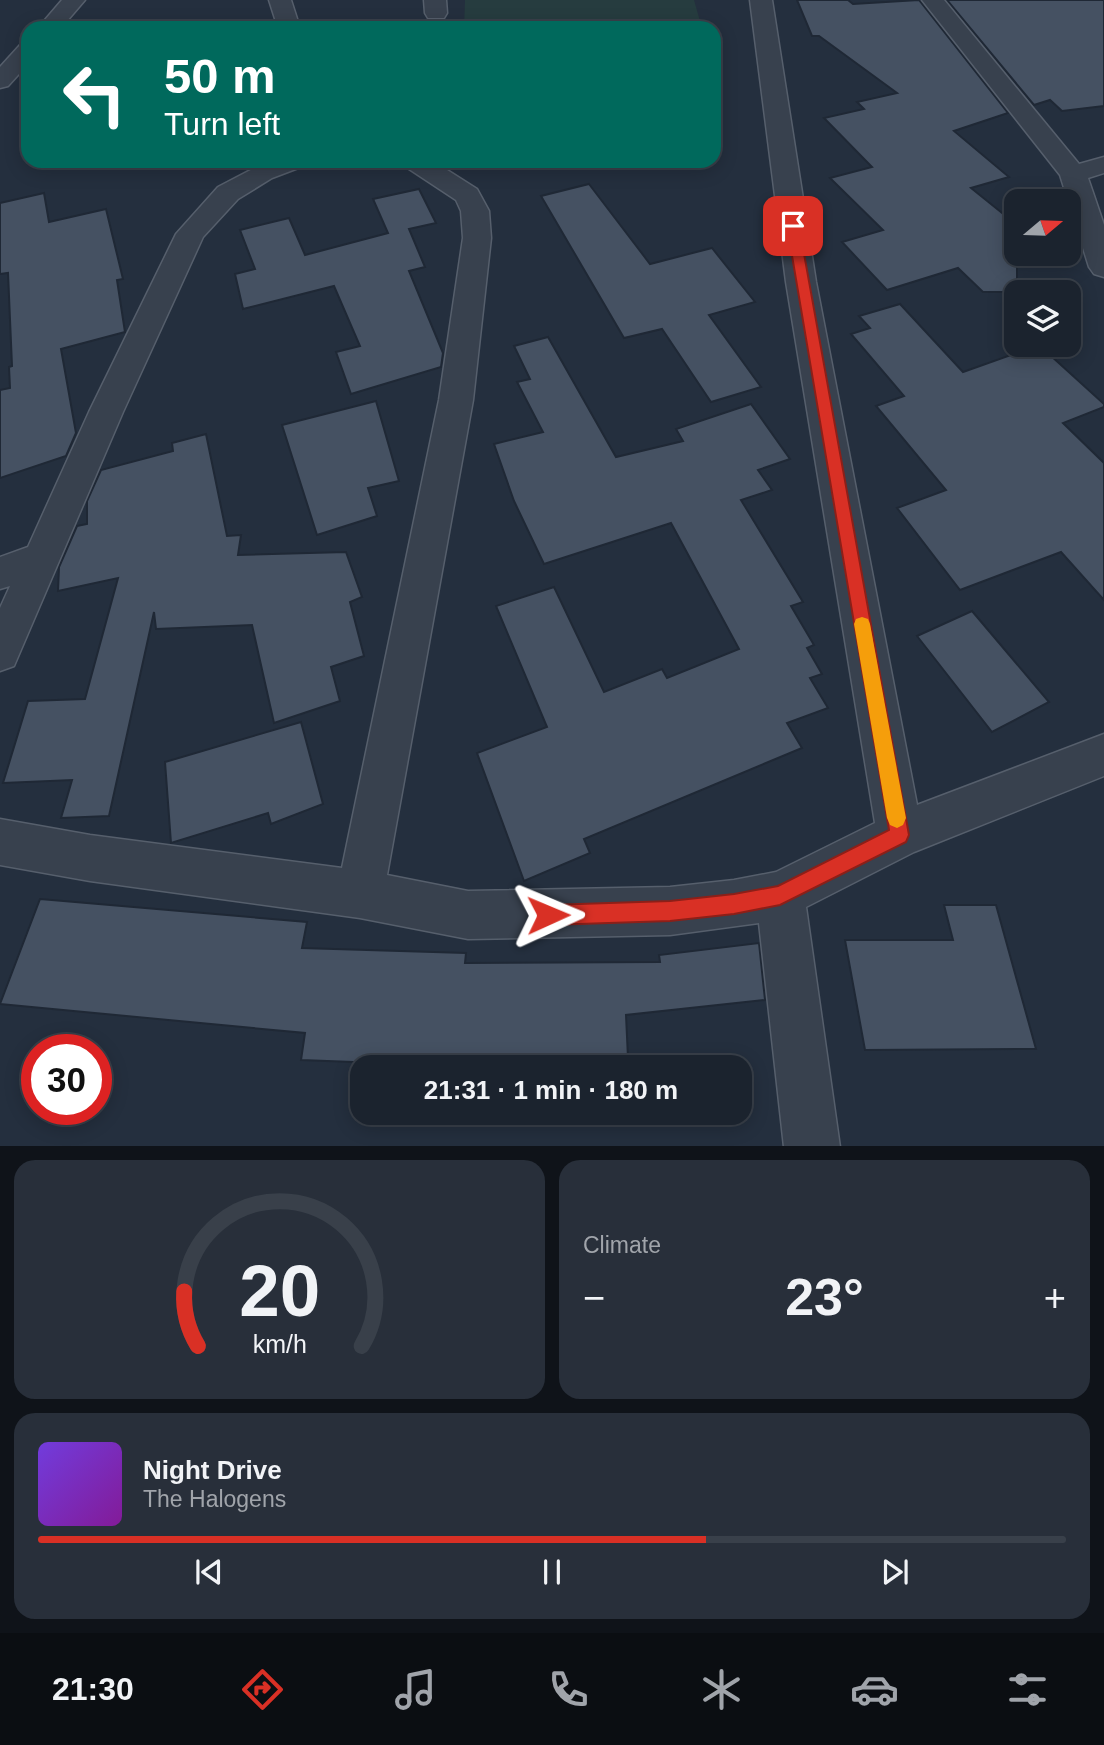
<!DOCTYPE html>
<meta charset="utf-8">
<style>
:root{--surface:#1b232e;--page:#282f3a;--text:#f1f3f6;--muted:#a0a4aa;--line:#39404a;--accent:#d93025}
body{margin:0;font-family:Arial,sans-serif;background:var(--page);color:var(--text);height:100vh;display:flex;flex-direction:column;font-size:26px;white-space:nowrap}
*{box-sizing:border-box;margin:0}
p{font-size:23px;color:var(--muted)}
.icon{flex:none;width:38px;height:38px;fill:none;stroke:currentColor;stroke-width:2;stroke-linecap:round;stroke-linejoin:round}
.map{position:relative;height:1146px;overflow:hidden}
.drawer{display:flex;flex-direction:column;gap:14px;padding:14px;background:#0f1319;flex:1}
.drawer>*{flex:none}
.guide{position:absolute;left:21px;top:21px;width:700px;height:147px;border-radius:21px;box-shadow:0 4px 18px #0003,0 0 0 2px var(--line);background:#00695c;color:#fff;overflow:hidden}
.needle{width:46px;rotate:71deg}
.tools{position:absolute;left:1004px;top:189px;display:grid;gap:14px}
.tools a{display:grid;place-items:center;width:77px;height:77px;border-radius:14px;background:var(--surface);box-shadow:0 4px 18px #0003,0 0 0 2px var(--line);font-size:35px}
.speed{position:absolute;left:21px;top:1034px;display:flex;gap:14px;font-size:35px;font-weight:700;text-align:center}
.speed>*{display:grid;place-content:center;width:91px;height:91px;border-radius:50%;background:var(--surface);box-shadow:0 4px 18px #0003,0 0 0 2px var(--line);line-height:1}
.speed .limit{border:10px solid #d22;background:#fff;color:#111}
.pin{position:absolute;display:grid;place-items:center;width:60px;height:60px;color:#fff;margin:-30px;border-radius:14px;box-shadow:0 4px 10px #0006}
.me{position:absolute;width:77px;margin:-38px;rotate:89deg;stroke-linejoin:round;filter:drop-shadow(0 0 5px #0008)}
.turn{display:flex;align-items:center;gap:24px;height:147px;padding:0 28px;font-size:32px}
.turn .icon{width:91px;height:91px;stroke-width:2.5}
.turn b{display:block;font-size:49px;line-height:60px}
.big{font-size:52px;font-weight:700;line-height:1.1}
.drawer .tile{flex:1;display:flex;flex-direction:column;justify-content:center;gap:10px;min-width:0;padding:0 24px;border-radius:21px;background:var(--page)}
.drawer .dial{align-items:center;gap:0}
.dial svg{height:182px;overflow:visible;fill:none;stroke:var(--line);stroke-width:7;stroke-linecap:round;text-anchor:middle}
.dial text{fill:var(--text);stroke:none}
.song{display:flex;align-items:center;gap:21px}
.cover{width:84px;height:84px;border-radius:10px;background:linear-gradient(135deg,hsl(260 70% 55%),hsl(290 70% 35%))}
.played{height:7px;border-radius:4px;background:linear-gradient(90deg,var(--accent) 65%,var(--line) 65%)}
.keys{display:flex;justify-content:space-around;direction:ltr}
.heat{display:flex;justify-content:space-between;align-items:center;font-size:38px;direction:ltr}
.drawer .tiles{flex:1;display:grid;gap:14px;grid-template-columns:1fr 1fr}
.tile:last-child{grid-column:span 2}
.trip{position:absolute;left:350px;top:1055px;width:402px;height:70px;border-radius:21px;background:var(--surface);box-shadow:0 4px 18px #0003,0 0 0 2px var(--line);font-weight:700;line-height:70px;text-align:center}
.tab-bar{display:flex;height:112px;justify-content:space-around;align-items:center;background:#0b0e12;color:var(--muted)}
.tab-bar .icon{width:49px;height:49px}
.tab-bar .on{color:var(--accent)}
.tab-bar b{font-size:32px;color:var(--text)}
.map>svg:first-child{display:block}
.green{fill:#263c3f}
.building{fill:#455162;stroke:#1f2835;stroke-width:2}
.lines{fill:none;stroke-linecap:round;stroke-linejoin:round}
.minor-casing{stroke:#565f6c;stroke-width:3}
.minor{fill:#38414e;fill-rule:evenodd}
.route{fill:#d93025;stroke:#8d1f18;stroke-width:2}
.slow{fill:#f59e0b}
</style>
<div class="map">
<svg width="1104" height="1147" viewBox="0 0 1104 1147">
<rect width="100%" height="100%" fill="#242f3e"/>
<polygon class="green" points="465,0 694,0 702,28 464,28"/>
<g class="building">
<polygon points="797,0 848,0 853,4 919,0 1008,113 954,131 1009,177 971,188 1017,225 1017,292 983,292 958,268 887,290 842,242 883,230 830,178 872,167 824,118 864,109 857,102 897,93 819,36 812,36"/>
<polygon points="947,0 1104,0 1104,106 1062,111 1050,100 1034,105"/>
<polygon points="589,184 650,264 712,248 755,302 709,315 761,387 711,402 662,329 624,338 541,196"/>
<polygon points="419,189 436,223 409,229 425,267 409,271 443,353 441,367 351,394 336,352 360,346 334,286 243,309 235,274 255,269 240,230 289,218 305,255 388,233 373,199"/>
<polygon points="44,193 49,222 106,209 123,279 117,280 125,332 61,349 76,433 66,456 0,478 0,390 10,388 9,367 12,366 8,273 0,274 0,203"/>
<polygon points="900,304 963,372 1039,345 1104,404 1104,407 1063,423 1104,463 1104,600 1061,552 960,590 897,508 946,490 876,406 904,396 851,334 870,328 859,316"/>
<polygon points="548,337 616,457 683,441 676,429 751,404 790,459 758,470 772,490 741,500 803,602 791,606 814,645 807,648 822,674 810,678 828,708 787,723 802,748 584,839 590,853 524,881 477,753 547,727 496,606 554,587 604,692 662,669 667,678 739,649 671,523 544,564 514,501 494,444 543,432 517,382 530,379 514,346"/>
<polygon points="376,401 399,481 368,488 377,516 317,535 282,425"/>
<polygon points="206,434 227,536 241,535 238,555 346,552 362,597 350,602 364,656 331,667 340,701 274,723 252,625 156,629 154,612 109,816 61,818 72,780 3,783 28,701 85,699 118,578 58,591 59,567 77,526 87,524 87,501 101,470 173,451 172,443"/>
<polygon points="972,611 1049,702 992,732 917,636"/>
<polygon points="301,722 323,804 271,824 268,813 171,843 165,762"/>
<polygon points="40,899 307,922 302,948 466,953 465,963 660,962 659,955 759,943 765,1000 626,1015 628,1058 459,1060 458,1066 301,1060 305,1033 0,1004"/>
<polygon points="944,905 996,905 1036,1049 865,1050 845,940 953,940"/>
</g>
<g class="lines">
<defs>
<g id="minor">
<polygon points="62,0 85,0 61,28 38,28"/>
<polygon points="269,0 291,0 300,28 278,28"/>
<polygon points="424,0 446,0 447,13 444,18 428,18 425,13"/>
<polygon points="750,0 772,0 816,282 917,805 1104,734 1104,776 914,852 806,907 840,1147 784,1147 759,923 670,935 468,939 360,918 90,881 0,865 0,819 90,835 342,868 439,400 463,238 461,211 456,200 406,167 402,161 433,161 477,189 489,211 491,238 473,400 387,875 468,891 670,887 734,880 776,872 875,823 786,282"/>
<polygon points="922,0 944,0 1079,164 1104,157 1104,173 1088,178 1104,225 1104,277 1094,274 1089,267 1060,175"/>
<polygon points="28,43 28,64 8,86 0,88 0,67 20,45"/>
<polygon points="268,161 305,161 301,167 272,178 238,199 203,237 123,412 14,666 0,671 0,608 10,586 0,589 0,557 28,547 89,412 176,234 218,187"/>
</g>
</defs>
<use href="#minor" class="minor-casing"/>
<use href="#minor" class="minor"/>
</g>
<polygon class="route" points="793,223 799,226 909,835 906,842 780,905 734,914 670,921 548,925 540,922 538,915 540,907 548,905 670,901 734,894 778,886 889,830 787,226"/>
<polygon class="slow" points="862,617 868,619 870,624 906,818 903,825 897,828 890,825 887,818 854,624 856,619"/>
</svg>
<div class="tools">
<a><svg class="needle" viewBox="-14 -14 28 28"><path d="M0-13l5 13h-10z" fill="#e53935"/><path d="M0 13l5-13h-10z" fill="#a0a4aa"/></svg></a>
<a><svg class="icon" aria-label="layers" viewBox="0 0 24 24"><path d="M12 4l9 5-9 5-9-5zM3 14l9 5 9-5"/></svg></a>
</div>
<div class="speed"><div class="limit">30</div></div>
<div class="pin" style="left:793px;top:226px;background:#d93025"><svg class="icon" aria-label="arrive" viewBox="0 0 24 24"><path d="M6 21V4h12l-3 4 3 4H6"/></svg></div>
<svg class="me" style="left:548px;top:915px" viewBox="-20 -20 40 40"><path d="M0-17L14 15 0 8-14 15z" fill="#d93025" stroke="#fff" stroke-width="4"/></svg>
<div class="trip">21:31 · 1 min · 180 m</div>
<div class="guide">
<div class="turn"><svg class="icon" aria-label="left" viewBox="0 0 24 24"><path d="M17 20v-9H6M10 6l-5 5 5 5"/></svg><div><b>50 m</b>Turn left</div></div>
</div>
</div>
<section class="drawer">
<div class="tiles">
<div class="tile dial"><svg viewBox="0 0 100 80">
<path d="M14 69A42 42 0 1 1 86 69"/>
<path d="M14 69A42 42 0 0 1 8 45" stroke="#d93025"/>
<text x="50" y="56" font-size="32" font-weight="700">20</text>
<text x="50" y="72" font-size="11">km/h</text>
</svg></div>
<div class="tile"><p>Climate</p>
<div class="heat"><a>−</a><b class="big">23°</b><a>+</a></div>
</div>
<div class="tile">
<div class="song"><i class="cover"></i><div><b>Night Drive</b><p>The Halogens</p></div></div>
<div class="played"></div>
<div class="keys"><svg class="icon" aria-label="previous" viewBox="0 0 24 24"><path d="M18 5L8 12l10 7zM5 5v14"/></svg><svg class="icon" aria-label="pause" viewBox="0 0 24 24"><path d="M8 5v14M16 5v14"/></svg><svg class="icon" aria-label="next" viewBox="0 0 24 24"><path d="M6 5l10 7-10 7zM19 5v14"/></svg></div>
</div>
</div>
</section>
<nav class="tab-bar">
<b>21:30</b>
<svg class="icon on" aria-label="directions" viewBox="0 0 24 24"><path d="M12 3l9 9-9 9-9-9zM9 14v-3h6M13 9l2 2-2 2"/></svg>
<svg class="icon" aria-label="music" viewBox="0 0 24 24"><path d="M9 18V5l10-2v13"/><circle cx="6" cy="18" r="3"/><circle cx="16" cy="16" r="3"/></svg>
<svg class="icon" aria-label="phone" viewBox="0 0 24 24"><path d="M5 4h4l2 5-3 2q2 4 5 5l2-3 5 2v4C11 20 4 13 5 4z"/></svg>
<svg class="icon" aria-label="climate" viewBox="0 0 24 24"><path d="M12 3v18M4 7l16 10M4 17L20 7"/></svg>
<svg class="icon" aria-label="car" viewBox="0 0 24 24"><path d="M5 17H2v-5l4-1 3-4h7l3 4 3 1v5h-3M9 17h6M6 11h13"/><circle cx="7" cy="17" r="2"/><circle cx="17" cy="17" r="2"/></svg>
<svg class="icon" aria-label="filters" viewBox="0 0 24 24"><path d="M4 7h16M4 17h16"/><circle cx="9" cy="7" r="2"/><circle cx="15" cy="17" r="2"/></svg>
</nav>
